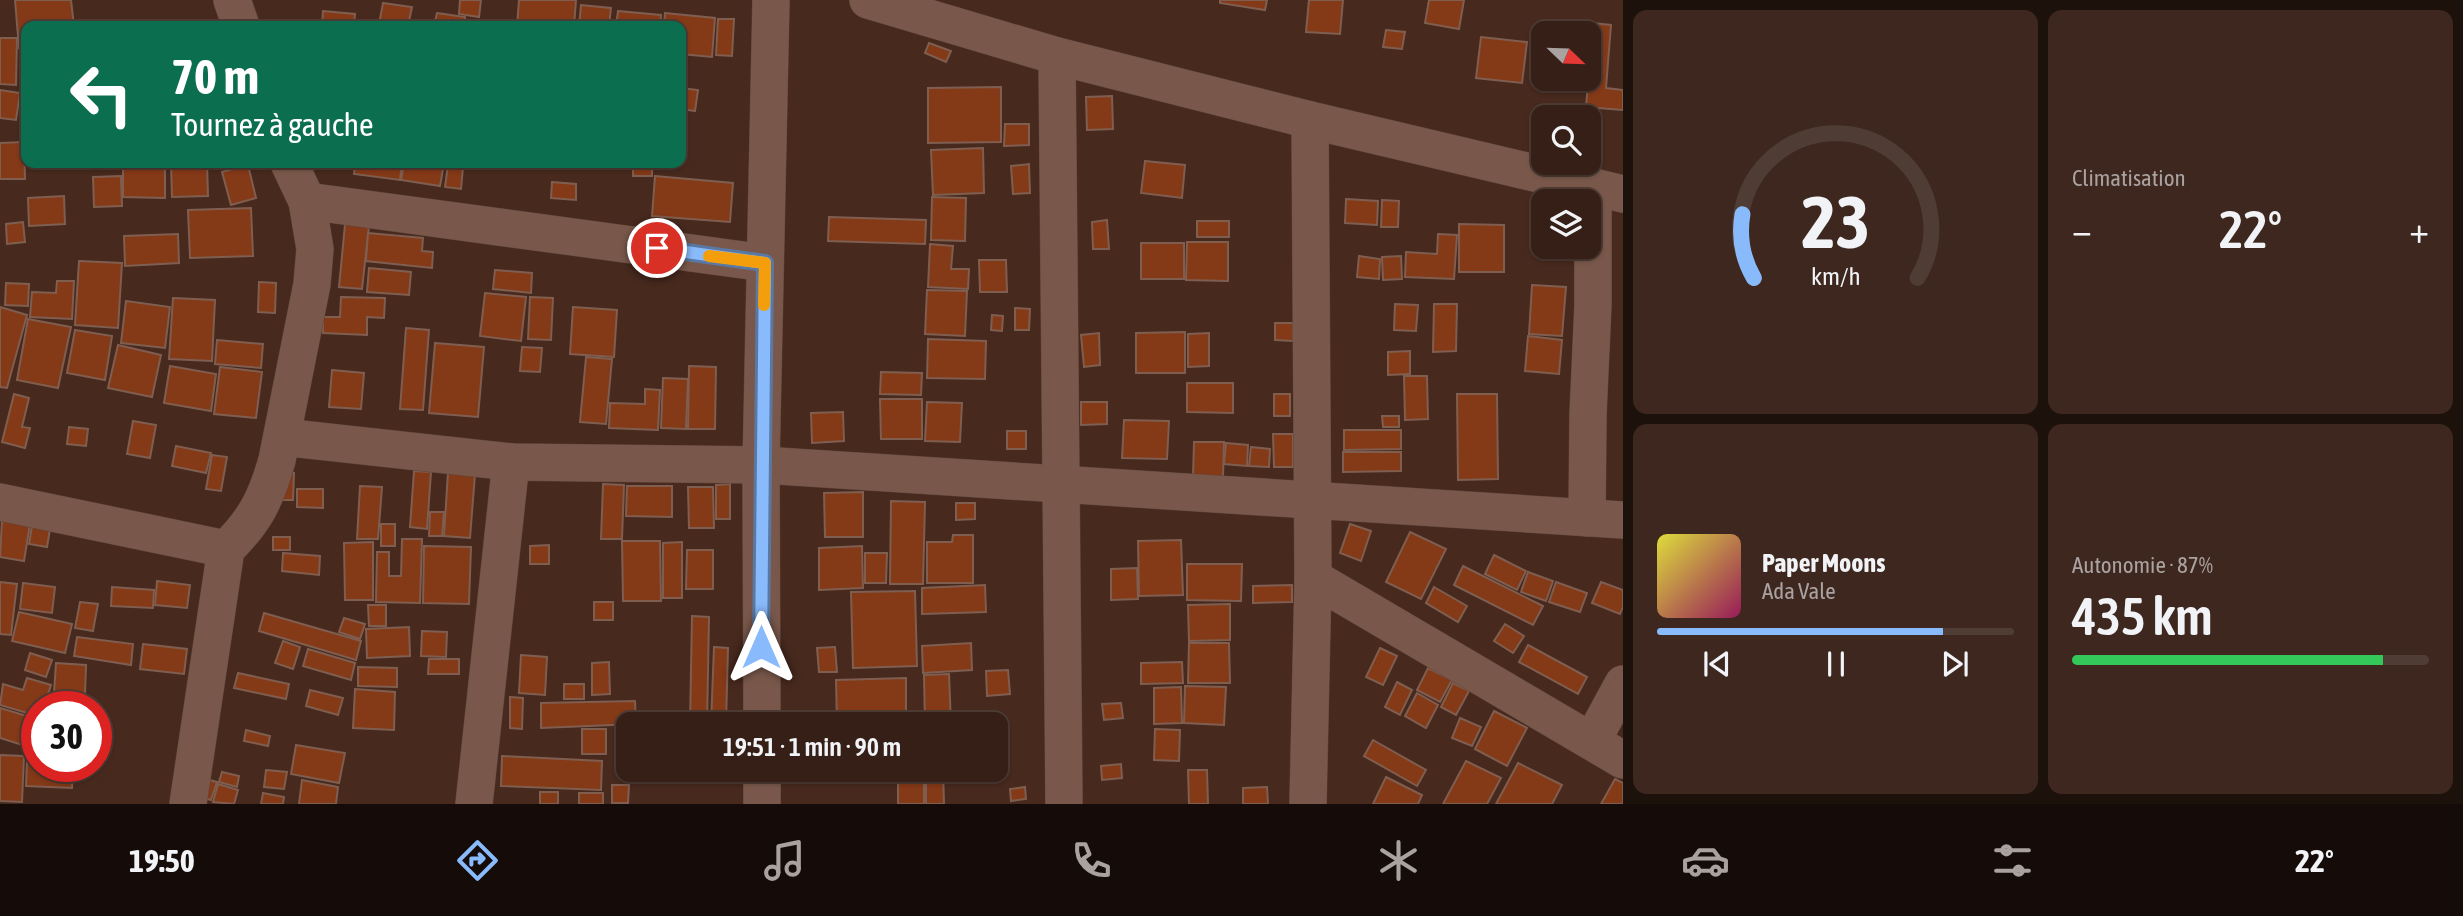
<!DOCTYPE html>
<html lang="fr">
<meta charset="utf-8">
<style>
:root{--surface:#351f16;--page:#3d271f;--text:#f1f3f6;--muted:#aaa2a1;--line:#4f3d35;--accent:#89bafc}
body{margin:0;font-family:"Asap Condensed",sans-serif;background:var(--page);color:var(--text);height:100vh;display:flex;flex-direction:column;font-size:26px;white-space:nowrap}
*{box-sizing:border-box;margin:0}
p{font-size:23px;color:var(--muted)}
.icon{flex:none;width:38px;height:38px;fill:none;stroke:currentColor;stroke-width:2;stroke-linecap:round;stroke-linejoin:round}
.map{position:relative;flex:1;overflow:hidden}
.sheet{display:flex;flex-direction:column;gap:10px;padding:10px;background:#1d110c;width:840px}
.sheet>*{flex:none}
.top-card{position:absolute;left:21px;top:21px;width:665px;height:147px;border-radius:14px;box-shadow:0 2px 5px #0004,0 0 0 2px var(--line);background:#0b6e4f;color:#fff;overflow:hidden}
.needle{width:46px;rotate:113deg}
.fabs{position:absolute;left:1531px;top:21px;display:grid;gap:14px}
.fabs a{display:grid;place-items:center;width:70px;height:70px;border-radius:14px;background:var(--surface);box-shadow:0 2px 5px #0004,0 0 0 2px var(--line);font-size:35px}
.speed{position:absolute;left:21px;top:691px;display:flex;gap:14px;font-size:35px;font-weight:700;text-align:center}
.speed>*{display:grid;place-content:center;width:91px;height:91px;border-radius:50%;background:var(--surface);box-shadow:0 2px 5px #0004,0 0 0 2px var(--line);line-height:1}
.speed .limit{border:10px solid #d22;background:#fff;color:#111}
.pin{position:absolute;display:grid;place-items:center;width:60px;height:60px;color:#fff;margin:-30px;border:4px solid #fff;border-radius:50%;box-shadow:0 2px 7px #0007}
.me{position:absolute;width:77px;margin:-38px;rotate:0deg;stroke-linejoin:round;filter:drop-shadow(0 0 5px #0008)}
.turn{display:flex;align-items:center;gap:24px;height:147px;padding:0 35px;font-size:32px}
.turn .icon{width:91px;height:91px;stroke-width:2.5}
.turn b{display:block;font-size:49px;line-height:60px}
.big{font-size:52px;font-weight:600;line-height:1.1}
.sheet .card{flex:1;display:flex;flex-direction:column;justify-content:center;gap:10px;min-width:0;padding:0 24px;border-radius:14px;background:var(--page)}
.sheet .dial{align-items:center;gap:0}
.dial svg{height:182px;overflow:visible;fill:none;stroke:var(--line);stroke-width:7;stroke-linecap:round;text-anchor:middle}
.dial text{fill:var(--text);stroke:none}
.song{display:flex;align-items:center;gap:21px}
.cover{width:84px;height:84px;border-radius:10px;background:linear-gradient(135deg,hsl(60 70% 55%),hsl(330 70% 35%))}
.played{height:7px;border-radius:4px;background:linear-gradient(90deg,var(--accent) 80%,var(--line) 80%)}
.keys{display:flex;justify-content:space-around;direction:ltr}
.heat{display:flex;justify-content:space-between;align-items:center;font-size:38px;direction:ltr}
.charge{height:10px;border-radius:5px;background:linear-gradient(90deg,#34c759 87%,var(--line) 0)}
.sheet .tiles{flex:1;display:grid;gap:10px;grid-template-columns:repeat(2,1fr)}
.trip{position:absolute;left:616px;top:712px;width:392px;height:70px;border-radius:14px;background:var(--surface);box-shadow:0 2px 5px #0004,0 0 0 2px var(--line);font-weight:600;line-height:70px;text-align:center}
.tab-bar{display:flex;height:112px;justify-content:space-around;align-items:center;background:#150c09;color:var(--muted)}
.tab-bar .icon{width:49px;height:49px}
.tab-bar .current{color:var(--accent)}
.tab-bar b{font-size:32px;color:var(--text)}
main{display:flex;flex:1;min-height:0}
.map>svg:first-child{display:block}
.building{fill:#843917;stroke:#7f5e50;stroke-width:2}
.lines{fill:none;stroke-linecap:round;stroke-linejoin:round}
.street-casing{stroke:#5e453b;stroke-width:38}
.street{stroke:#79584b;stroke-width:37}
.route-casing{stroke:#5979a4;stroke-width:18}
.route{stroke:#89bafc;stroke-width:12}
.slow{stroke:#f59e0b;stroke-width:12}
</style>
<main>
<div class="map">
<svg width="1623" height="804" viewBox="0 0 1623 804">
<rect width="100%" height="100%" fill="#47291e"/>
<g class="building">
<polygon points="15,0 71,0 74,26 26,26 26,47 19,48"/>
<polygon points="460,0 481,0 479,17 459,14"/>
<polygon points="519,0 576,0 574,26 517,26"/>
<polygon points="1220,0 1267,0 1265,10 1220,3"/>
<polygon points="1309,0 1343,0 1340,34 1306,32"/>
<polygon points="1429,0 1464,0 1459,29 1425,23"/>
<polygon points="383,3 412,7 408,26 359,26 360,21 379,24"/>
<polygon points="581,5 611,8 609,26 579,26"/>
<polygon points="323,11 355,14 354,26 322,26"/>
<polygon points="618,11 661,15 660,26 616,26"/>
<polygon points="437,13 465,17 464,26 434,26"/>
<polygon points="665,13 715,18 712,57 681,54 681,26 664,26"/>
<polygon points="718,19 734,19 732,56 716,55"/>
<polygon points="1593,23 1611,25 1606,88 1623,90 1623,110 1586,107"/>
<polygon points="1386,30 1405,32 1402,49 1383,47"/>
<polygon points="1481,37 1527,42 1522,83 1476,78"/>
<polygon points="0,38 17,38 16,85 0,84"/>
<polygon points="929,43 951,51 946,62 925,53"/>
<polygon points="20,51 26,51 26,103 24,103"/>
<polygon points="1001,87 1001,142 928,143 928,88"/>
<polygon points="681,88 698,90 695,111 681,109"/>
<polygon points="0,90 20,93 16,120 0,118"/>
<polygon points="1112,96 1113,129 1087,130 1086,97"/>
<polygon points="1005,124 1029,124 1029,145 1004,146"/>
<polygon points="24,142 25,179 0,179 0,143"/>
<polygon points="983,148 984,193 933,195 931,150"/>
<polygon points="1145,161 1185,165 1182,198 1141,193"/>
<polygon points="123,163 165,163 165,198 123,197"/>
<polygon points="171,163 207,163 208,196 172,197"/>
<polygon points="355,163 402,163 400,180 354,174"/>
<polygon points="404,163 444,163 440,186 401,180"/>
<rect x="633" y="163" width="19" height="13"/>
<polygon points="1029,164 1030,193 1013,194 1011,166"/>
<polygon points="248,165 256,198 231,205 222,172"/>
<polygon points="448,165 463,167 461,189 445,187"/>
<polygon points="121,176 122,206 94,207 93,177"/>
<polygon points="655,176 733,183 730,222 652,216"/>
<polygon points="552,182 576,184 576,200 551,198"/>
<polygon points="64,196 65,224 29,226 28,198"/>
<polygon points="932,197 966,198 965,241 931,240"/>
<polygon points="1346,199 1378,201 1377,225 1345,223"/>
<polygon points="1382,200 1399,201 1398,227 1381,227"/>
<polygon points="251,208 253,256 190,258 188,210"/>
<polygon points="346,214 370,217 362,289 339,287"/>
<polygon points="829,217 926,220 925,244 828,241"/>
<polygon points="1107,220 1109,249 1093,249 1092,222"/>
<rect x="1197" y="221" width="32" height="16"/>
<polygon points="23,222 25,242 7,244 6,224"/>
<polygon points="1459,224 1504,225 1504,272 1459,272"/>
<polygon points="368,233 423,238 422,251 433,252 432,268 366,261"/>
<polygon points="178,234 179,263 125,266 124,236"/>
<polygon points="1438,234 1457,235 1454,279 1405,277 1406,252 1437,254"/>
<polygon points="1187,242 1228,242 1228,281 1186,280"/>
<rect x="1141" y="243" width="43" height="36"/>
<polygon points="930,244 953,246 951,269 969,269 968,289 928,287"/>
<polygon points="1359,256 1380,259 1379,279 1357,277"/>
<polygon points="1401,256 1402,279 1383,280 1382,257"/>
<polygon points="979,260 1006,260 1007,292 980,292"/>
<polygon points="79,261 122,263 118,328 75,325"/>
<polygon points="369,268 411,272 409,295 367,292"/>
<polygon points="495,270 532,273 531,293 493,289"/>
<polygon points="57,281 74,281 72,319 30,317 32,292 56,293"/>
<polygon points="259,282 276,283 275,313 258,312"/>
<polygon points="6,283 29,284 28,306 5,305"/>
<polygon points="1532,285 1566,287 1562,336 1529,334"/>
<polygon points="927,290 967,291 965,336 925,334"/>
<polygon points="485,293 526,297 521,341 480,336"/>
<polygon points="341,297 385,298 384,318 367,317 367,335 323,333 323,317 340,317"/>
<polygon points="530,297 553,298 551,340 528,339"/>
<polygon points="173,298 215,300 212,361 169,359"/>
<polygon points="126,301 170,307 165,348 121,343"/>
<polygon points="1395,304 1418,305 1416,331 1394,330"/>
<polygon points="1434,304 1457,304 1456,351 1433,352"/>
<polygon points="0,307 27,315 7,388 0,387"/>
<polygon points="573,307 617,310 614,357 570,354"/>
<polygon points="1015,308 1030,309 1029,330 1015,330"/>
<polygon points="992,315 1003,316 1002,331 991,330"/>
<polygon points="28,319 71,327 58,388 17,380"/>
<polygon points="1275,323 1293,323 1293,341 1275,340"/>
<polygon points="406,328 429,330 423,410 400,409"/>
<polygon points="75,330 112,336 105,380 67,373"/>
<polygon points="1185,332 1185,373 1136,373 1136,333"/>
<polygon points="1099,333 1100,365 1084,367 1081,335"/>
<polygon points="1209,333 1209,366 1188,367 1188,334"/>
<polygon points="1528,336 1562,340 1559,374 1525,371"/>
<polygon points="928,339 986,341 985,379 927,378"/>
<polygon points="217,340 263,344 261,368 215,364"/>
<polygon points="435,343 484,347 478,417 429,413"/>
<polygon points="118,345 161,355 152,397 108,388"/>
<polygon points="522,347 542,348 540,372 520,371"/>
<polygon points="1410,351 1410,374 1388,375 1388,352"/>
<polygon points="586,357 612,359 606,424 580,422"/>
<polygon points="170,366 216,374 211,411 164,403"/>
<polygon points="689,366 716,367 715,429 688,429"/>
<polygon points="220,367 262,372 256,418 214,414"/>
<polygon points="332,370 364,373 361,409 329,407"/>
<polygon points="881,372 922,373 921,395 880,394"/>
<polygon points="1404,376 1427,376 1428,419 1405,420"/>
<polygon points="663,378 688,379 686,429 661,428"/>
<polygon points="1187,383 1233,383 1233,413 1187,412"/>
<polygon points="645,389 660,390 658,430 609,428 610,403 645,404"/>
<polygon points="14,394 29,398 22,427 30,428 25,448 2,442"/>
<rect x="1274" y="394" width="16" height="22"/>
<polygon points="1457,394 1497,394 1498,479 1458,480"/>
<polygon points="880,399 922,399 922,439 881,439"/>
<polygon points="927,402 962,403 960,442 925,441"/>
<polygon points="1081,402 1107,402 1107,424 1081,425"/>
<polygon points="843,412 844,441 812,443 811,413"/>
<polygon points="1382,416 1399,416 1399,427 1383,427"/>
<polygon points="1124,420 1169,421 1167,459 1122,458"/>
<polygon points="133,421 156,425 150,458 127,454"/>
<polygon points="69,427 88,429 86,446 67,444"/>
<polygon points="1344,430 1401,430 1401,449 1344,450"/>
<rect x="1007" y="431" width="19" height="18"/>
<polygon points="1273,434 1293,434 1293,467 1274,467"/>
<polygon points="1194,442 1224,442 1223,477 1193,476"/>
<polygon points="1226,443 1248,445 1247,466 1224,464"/>
<polygon points="176,446 211,453 206,473 172,466"/>
<polygon points="1251,447 1270,449 1269,467 1249,466"/>
<polygon points="1343,452 1401,452 1401,471 1343,472"/>
<polygon points="212,455 227,457 221,491 206,489"/>
<polygon points="414,471 431,472 427,529 410,527"/>
<polygon points="448,472 475,474 470,538 444,536"/>
<polygon points="281,473 294,473 293,500 281,500"/>
<polygon points="603,484 624,485 622,539 601,539"/>
<polygon points="730,484 730,519 716,519 716,485"/>
<polygon points="360,486 382,487 378,539 357,539"/>
<polygon points="627,486 672,486 672,517 626,516"/>
<polygon points="688,487 713,487 714,528 689,528"/>
<polygon points="297,489 323,489 323,508 297,507"/>
<polygon points="863,492 863,537 825,537 824,493"/>
<polygon points="891,501 925,502 923,584 890,584"/>
<polygon points="956,503 975,503 975,519 956,520"/>
<polygon points="430,512 444,512 442,536 429,536"/>
<polygon points="2,520 30,524 24,561 0,557"/>
<rect x="381" y="524" width="14" height="22"/>
<polygon points="1350,524 1371,531 1361,561 1340,553"/>
<polygon points="32,526 50,529 47,547 29,544"/>
<polygon points="1410,532 1446,549 1421,599 1386,582"/>
<polygon points="953,535 973,535 973,583 927,583 927,542 952,542"/>
<rect x="273" y="537" width="17" height="13"/>
<polygon points="402,539 422,539 420,603 376,602 377,552 389,552 389,576 401,576"/>
<polygon points="1181,540 1183,595 1139,596 1138,541"/>
<polygon points="622,541 660,541 661,601 623,601"/>
<polygon points="373,542 373,600 345,600 344,543"/>
<polygon points="682,542 682,598 663,598 663,543"/>
<polygon points="549,545 549,564 530,564 530,546"/>
<polygon points="424,546 471,547 469,604 423,603"/>
<polygon points="862,546 863,588 819,590 819,548"/>
<polygon points="687,550 713,550 713,589 686,589"/>
<polygon points="283,553 320,556 319,575 282,571"/>
<polygon points="865,553 887,553 886,583 865,583"/>
<polygon points="1494,555 1526,571 1517,590 1485,574"/>
<polygon points="1187,564 1242,564 1241,601 1187,600"/>
<polygon points="1463,566 1543,606 1533,625 1454,585"/>
<polygon points="1137,568 1138,599 1111,600 1111,569"/>
<polygon points="1528,572 1553,581 1546,601 1521,592"/>
<polygon points="157,581 190,585 187,608 155,605"/>
<polygon points="0,582 17,584 11,635 0,634"/>
<polygon points="1556,582 1587,593 1580,612 1549,602"/>
<polygon points="1601,582 1623,590 1623,607 1620,614 1592,603"/>
<polygon points="23,583 55,587 52,613 20,609"/>
<polygon points="985,585 986,612 922,614 922,588"/>
<polygon points="1292,585 1292,602 1253,603 1253,586"/>
<polygon points="112,587 154,590 153,608 111,606"/>
<polygon points="1434,587 1467,606 1458,622 1426,603"/>
<polygon points="915,591 917,666 853,668 851,592"/>
<polygon points="80,602 98,604 93,631 75,628"/>
<rect x="594" y="602" width="19" height="18"/>
<polygon points="1230,604 1230,640 1189,641 1188,605"/>
<polygon points="368,605 386,605 386,626 369,626"/>
<polygon points="19,612 72,624 65,653 12,641"/>
<polygon points="264,613 361,641 356,660 259,631"/>
<polygon points="692,616 709,617 707,724 690,724"/>
<polygon points="344,618 365,624 360,639 339,632"/>
<polygon points="1505,624 1524,636 1513,653 1494,641"/>
<polygon points="409,627 410,656 367,658 366,629"/>
<polygon points="422,631 447,632 446,657 421,656"/>
<polygon points="77,637 133,644 131,665 74,656"/>
<polygon points="283,641 300,647 293,669 275,663"/>
<polygon points="971,643 972,670 923,673 922,646"/>
<polygon points="1189,643 1229,643 1230,683 1188,683"/>
<polygon points="143,644 187,649 184,674 140,669"/>
<polygon points="1528,645 1587,677 1578,694 1519,662"/>
<polygon points="714,647 728,648 726,724 711,724"/>
<polygon points="835,647 837,672 819,672 817,648"/>
<polygon points="1380,648 1397,656 1383,685 1366,677"/>
<polygon points="308,649 355,663 351,680 303,666"/>
<polygon points="30,653 52,660 46,677 25,670"/>
<polygon points="521,655 547,657 545,695 519,693"/>
<polygon points="429,659 459,659 459,674 428,674"/>
<polygon points="609,662 610,694 592,695 592,663"/>
<polygon points="1182,662 1183,683 1141,684 1141,663"/>
<polygon points="56,663 86,665 85,695 54,693"/>
<polygon points="358,667 397,668 397,687 358,686"/>
<polygon points="1428,668 1452,680 1440,702 1417,690"/>
<polygon points="1008,670 1010,694 987,696 986,671"/>
<polygon points="238,673 289,684 286,699 234,688"/>
<polygon points="949,674 951,724 925,724 924,675"/>
<polygon points="27,678 51,685 44,707 37,707 37,716 0,705 3,684 23,690"/>
<polygon points="906,678 906,722 837,724 836,680"/>
<polygon points="1397,682 1412,690 1400,715 1385,707"/>
<polygon points="1453,683 1469,691 1456,715 1441,707"/>
<rect x="564" y="684" width="20" height="15"/>
<polygon points="1185,686 1226,687 1224,725 1184,723"/>
<polygon points="1181,687 1182,723 1154,724 1154,688"/>
<polygon points="355,689 395,692 394,730 353,728"/>
<polygon points="310,690 343,698 338,715 306,706"/>
<polygon points="1417,693 1438,705 1426,728 1405,716"/>
<polygon points="510,697 523,698 522,729 510,728"/>
<polygon points="635,701 636,724 541,728 541,703"/>
<polygon points="1121,703 1123,718 1104,720 1102,704"/>
<polygon points="0,708 37,719 37,731 32,748 0,738"/>
<polygon points="1494,711 1527,728 1507,766 1475,749"/>
<polygon points="1460,718 1481,727 1472,746 1452,738"/>
<rect x="582" y="729" width="24" height="25"/>
<polygon points="1155,729 1180,730 1179,761 1154,760"/>
<polygon points="246,730 270,736 268,746 244,741"/>
<polygon points="1373,740 1426,770 1417,786 1364,756"/>
<polygon points="296,745 345,753 339,783 291,774"/>
<polygon points="0,755 24,756 22,802 0,801"/>
<polygon points="502,756 602,761 601,790 501,786"/>
<polygon points="27,761 37,762 37,766 73,766 72,788 26,786"/>
<polygon points="1466,761 1501,778 1487,804 1443,804"/>
<polygon points="1518,763 1562,785 1552,804 1496,804"/>
<polygon points="1121,764 1122,778 1102,780 1101,766"/>
<polygon points="266,770 287,772 284,789 264,787"/>
<polygon points="883,770 924,770 924,804 898,804 898,776 883,777"/>
<polygon points="926,770 943,770 944,804 926,804"/>
<polygon points="1188,770 1207,770 1208,804 1189,804"/>
<polygon points="222,772 239,776 237,787 219,782"/>
<polygon points="1386,777 1422,795 1418,804 1373,804"/>
<polygon points="202,778 217,782 211,800 197,796"/>
<polygon points="1615,779 1623,783 1623,804 1601,804"/>
<polygon points="302,780 338,787 336,804 299,804"/>
<polygon points="218,784 238,790 234,804 213,802"/>
<polygon points="612,785 629,785 628,803 612,803"/>
<polygon points="1025,787 1026,799 1011,801 1010,789"/>
<polygon points="1267,787 1268,804 1243,804 1243,788"/>
<rect x="540" y="792" width="18" height="12"/>
<polygon points="263,793 284,797 283,804 261,804"/>
<rect x="579" y="793" width="24" height="11"/>
</g>
<g class="lines">
<defs>
<g id="street">
<polyline points="232,0 241,26"/>
<polyline points="868,0 1057,56 1310,120 1623,194"/>
<polyline points="1057,56 1064,804"/>
<polyline points="307,201 765,263"/>
<polyline points="282,437 511,462 761,465 1623,520"/>
<polyline points="0,502 226,549"/>
<polyline points="1587,518 1588,414 1593,304 1593,186"/>
<polyline points="1313,578 1623,760"/>
<polyline points="762,724 761,465 771,0"/>
<polyline points="1592,741 1623,684"/>
<polyline points="762,770 762,804"/>
<path d="M188 804 226 549C255 521 266 499 277 460L312 284 315 249 307 201 289 163"/>
<polyline points="474,804 511,462"/>
<polyline points="1308,804 1313,578 1310,120"/>
</g>
</defs>
<use href="#street" class="street-casing"/>
<use href="#street" class="street"/>
</g>
<g class="lines">
<defs>
<polyline id="route" points="657,248 765,263 761,647"/>
</defs>
<use href="#route" class="route-casing"/>
<use href="#route" class="route"/>
<polyline class="slow" points="709,256 765,263 764,305"/>
</g>
</svg>
<div class="fabs">
<a><svg class="needle" viewBox="-14 -14 28 28"><path d="M0-13l5 13h-10z" fill="#e53935"/><path d="M0 13l5-13h-10z" fill="#aaa2a1"/></svg></a>
<a><svg class="icon" aria-label="search" viewBox="0 0 24 24"><circle cx="10" cy="10" r="6"/><path d="M15 15l6 6"/></svg></a>
<a><svg class="icon" aria-label="layers" viewBox="0 0 24 24"><path d="M12 4l9 5-9 5-9-5zM3 14l9 5 9-5"/></svg></a>
</div>
<div class="speed"><div class="limit">30</div></div>
<div class="pin" style="left:657px;top:248px;background:#d93025"><svg class="icon" aria-label="arrive" viewBox="0 0 24 24"><path d="M6 21V4h12l-3 4 3 4H6"/></svg></div>
<svg class="me" style="left:761px;top:647px" viewBox="-20 -20 40 40"><path d="M0-17L14 15 0 8-14 15z" fill="#89bafc" stroke="#fff" stroke-width="4"/></svg>
<div class="trip">19:51 · 1 min · 90 m</div>
<div class="top-card">
<div class="turn"><svg class="icon" aria-label="left" viewBox="0 0 24 24"><path d="M17 20v-9H6M10 6l-5 5 5 5"/></svg><div><b>70 m</b>Tournez à gauche</div></div>
</div>
</div>
<section class="sheet">
<div class="tiles">
<div class="card dial"><svg viewBox="0 0 100 80">
<path d="M14 69A42 42 0 1 1 86 69"/>
<path d="M14 69A42 42 0 0 1 9 41" stroke="#89bafc"/>
<text x="50" y="56" font-size="32" font-weight="700">23</text>
<text x="50" y="72" font-size="11">km/h</text>
</svg></div>
<div class="card"><p>Climatisation</p>
<div class="heat"><a>−</a><b class="big">22°</b><a>+</a></div>
</div>
<div class="card">
<div class="song"><i class="cover"></i><div><b>Paper Moons</b><p>Ada Vale</p></div></div>
<div class="played"></div>
<div class="keys"><svg class="icon" aria-label="previous" viewBox="0 0 24 24"><path d="M18 5L8 12l10 7zM5 5v14"/></svg><svg class="icon" aria-label="pause" viewBox="0 0 24 24"><path d="M8 5v14M16 5v14"/></svg><svg class="icon" aria-label="next" viewBox="0 0 24 24"><path d="M6 5l10 7-10 7zM19 5v14"/></svg></div>
</div>
<div class="card"><p>Autonomie · 87%</p><b class="big">435 km</b><div class="charge"></div></div>
</div>
</section>
</main>
<nav class="tab-bar">
<b>19:50</b>
<svg class="icon current" aria-label="directions" viewBox="0 0 24 24"><path d="M12 3l9 9-9 9-9-9zM9 14v-3h6M13 9l2 2-2 2"/></svg>
<svg class="icon" aria-label="music" viewBox="0 0 24 24"><path d="M9 18V5l10-2v13"/><circle cx="6" cy="18" r="3"/><circle cx="16" cy="16" r="3"/></svg>
<svg class="icon" aria-label="phone" viewBox="0 0 24 24"><path d="M5 4h4l2 5-3 2q2 4 5 5l2-3 5 2v4C11 20 4 13 5 4z"/></svg>
<svg class="icon" aria-label="climate" viewBox="0 0 24 24"><path d="M12 3v18M4 7l16 10M4 17L20 7"/></svg>
<svg class="icon" aria-label="car" viewBox="0 0 24 24"><path d="M5 17H2v-5l4-1 3-4h7l3 4 3 1v5h-3M9 17h6M6 11h13"/><circle cx="7" cy="17" r="2"/><circle cx="17" cy="17" r="2"/></svg>
<svg class="icon" aria-label="filters" viewBox="0 0 24 24"><path d="M4 7h16M4 17h16"/><circle cx="9" cy="7" r="2"/><circle cx="15" cy="17" r="2"/></svg>
<b>22°</b>
</nav>
